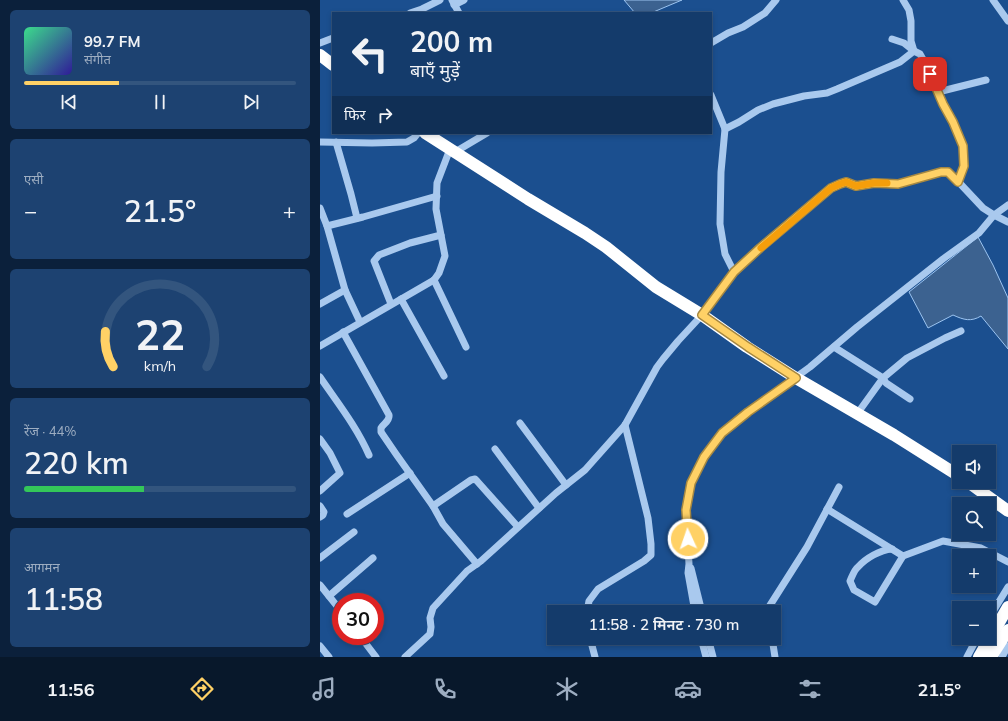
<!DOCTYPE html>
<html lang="hi">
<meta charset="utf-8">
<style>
:root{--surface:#143b6b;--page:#1d4271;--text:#f1f3f6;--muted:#9dadc1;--line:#33557e;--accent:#ffd166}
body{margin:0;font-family:Mulish,"Noto Sans Devanagari",sans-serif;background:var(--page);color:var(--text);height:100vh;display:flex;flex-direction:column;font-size:15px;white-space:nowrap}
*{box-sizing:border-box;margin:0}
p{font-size:13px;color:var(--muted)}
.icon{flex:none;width:22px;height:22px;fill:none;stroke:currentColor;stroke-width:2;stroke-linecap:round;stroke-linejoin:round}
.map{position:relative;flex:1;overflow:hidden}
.sheet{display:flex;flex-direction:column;gap:10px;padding:10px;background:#0b203b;width:320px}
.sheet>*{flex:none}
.hud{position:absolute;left:12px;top:12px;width:380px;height:122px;border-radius:0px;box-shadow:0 2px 6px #0003,0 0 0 1px var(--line);background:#143b6b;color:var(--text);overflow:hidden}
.fabs{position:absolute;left:632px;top:445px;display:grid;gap:8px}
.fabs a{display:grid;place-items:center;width:44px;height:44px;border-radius:0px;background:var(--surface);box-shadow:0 2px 6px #0003,0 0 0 1px var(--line);font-size:20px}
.speed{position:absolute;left:12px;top:593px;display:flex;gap:8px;font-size:20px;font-weight:700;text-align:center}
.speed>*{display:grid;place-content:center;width:52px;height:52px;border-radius:50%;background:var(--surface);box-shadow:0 2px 6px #0003,0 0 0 1px var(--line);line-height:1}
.speed .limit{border:6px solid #d22;background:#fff;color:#111}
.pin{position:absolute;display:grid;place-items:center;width:34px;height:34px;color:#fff;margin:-17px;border-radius:8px;box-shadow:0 2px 6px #0006}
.me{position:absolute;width:44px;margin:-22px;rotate:357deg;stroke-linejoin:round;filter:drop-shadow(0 0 3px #0008)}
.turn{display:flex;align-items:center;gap:14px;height:84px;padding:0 12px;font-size:18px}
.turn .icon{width:52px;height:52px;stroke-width:2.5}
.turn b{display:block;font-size:28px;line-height:34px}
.then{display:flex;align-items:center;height:38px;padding:0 12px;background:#0003;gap:8px;font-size:15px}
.big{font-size:30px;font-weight:600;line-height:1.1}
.sheet .tile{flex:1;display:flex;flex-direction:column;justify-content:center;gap:6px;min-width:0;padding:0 14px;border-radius:6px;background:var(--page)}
.sheet .dial{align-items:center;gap:0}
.dial svg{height:104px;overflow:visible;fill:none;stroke:var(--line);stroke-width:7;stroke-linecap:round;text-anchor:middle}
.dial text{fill:var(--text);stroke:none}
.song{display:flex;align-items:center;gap:12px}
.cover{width:48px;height:48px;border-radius:6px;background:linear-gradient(135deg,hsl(150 70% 55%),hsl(250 70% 35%))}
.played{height:4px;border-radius:2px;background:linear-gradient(90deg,var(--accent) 35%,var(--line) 35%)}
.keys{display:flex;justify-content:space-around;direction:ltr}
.heat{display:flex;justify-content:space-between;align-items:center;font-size:22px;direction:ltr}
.charge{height:6px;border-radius:3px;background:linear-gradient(90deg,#34c759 44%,var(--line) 0)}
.trip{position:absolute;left:227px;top:605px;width:234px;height:40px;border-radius:0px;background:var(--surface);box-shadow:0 2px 6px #0003,0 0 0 1px var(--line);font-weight:600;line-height:40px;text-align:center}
.tab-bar{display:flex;height:64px;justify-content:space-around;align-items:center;background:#08182b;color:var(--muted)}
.tab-bar .icon{width:28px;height:28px}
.tab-bar .on{color:var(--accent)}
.tab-bar b{font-size:18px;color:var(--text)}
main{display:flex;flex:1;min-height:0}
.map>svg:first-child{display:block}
.water{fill:#3c6290;stroke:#9cc4f0}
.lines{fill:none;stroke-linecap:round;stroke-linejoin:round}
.minor{stroke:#a9c9ee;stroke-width:7}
.highway{stroke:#fff;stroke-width:12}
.route-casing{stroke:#a68842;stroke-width:10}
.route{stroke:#ffd166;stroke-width:7}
.slow{stroke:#f59e0b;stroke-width:7}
</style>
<main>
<section class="sheet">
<div class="tile">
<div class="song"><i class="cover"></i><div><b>99.7 FM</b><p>संगीत</p></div></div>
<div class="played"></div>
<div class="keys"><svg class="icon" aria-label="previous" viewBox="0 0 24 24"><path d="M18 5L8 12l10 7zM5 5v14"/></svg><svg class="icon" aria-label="pause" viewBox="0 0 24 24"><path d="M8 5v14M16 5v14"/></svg><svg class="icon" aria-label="next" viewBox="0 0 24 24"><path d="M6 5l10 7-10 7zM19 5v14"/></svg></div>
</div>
<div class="tile"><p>एसी</p>
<div class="heat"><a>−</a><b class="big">21.5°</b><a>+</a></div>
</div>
<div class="tile dial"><svg viewBox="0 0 100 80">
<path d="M14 69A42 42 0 1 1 86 69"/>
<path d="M14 69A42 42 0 0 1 8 42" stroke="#ffd166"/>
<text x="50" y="56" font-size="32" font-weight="700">22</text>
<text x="50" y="72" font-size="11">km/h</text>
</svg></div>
<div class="tile"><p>रेंज · 44%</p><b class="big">220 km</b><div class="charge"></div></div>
<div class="tile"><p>आगमन</p><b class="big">11:58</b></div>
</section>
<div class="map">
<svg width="688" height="657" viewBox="0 0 688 657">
<rect width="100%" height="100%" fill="#1b4f8f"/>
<g class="water">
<polygon points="304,0 362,0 331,13 315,13"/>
<path d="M658 237 673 265 688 298V349L661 316C651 322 644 320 633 315L608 328 589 292Z"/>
</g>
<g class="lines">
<g class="minor">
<polyline points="132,0 139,13"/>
<polyline points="673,0 688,21"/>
<polyline points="134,5 144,0"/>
<polyline points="90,13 102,9 120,0"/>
<polyline points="572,39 584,43 594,51 600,54 604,61 623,104 633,122 643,146 644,166 638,182"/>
<polyline points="0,43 13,38"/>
<polyline points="391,43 408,33 423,27 445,13 456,0"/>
<polyline points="618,92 666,80"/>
<polyline points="405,129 419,122 438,110 453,104 484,96 507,93 517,89 580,62 594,51 591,41 591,21 589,10 583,0"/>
<polyline points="0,142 52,143 87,142 94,138 98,133"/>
<polyline points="16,142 31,194 37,218"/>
<polyline points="135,152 167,133"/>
<polyline points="0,208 7,226 25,290 40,322"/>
<polyline points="7,226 43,217 117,196"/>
<polyline points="414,272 440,248 511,188 520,184 526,182 536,186 554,183 578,184 621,172 628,172 632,175 663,208 674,215 688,222"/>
<polyline points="114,280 146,347"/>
<polyline points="81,299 124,376"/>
<polyline points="0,304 25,290"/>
<polyline points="71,304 54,261 59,255 90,243 121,235"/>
<path d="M23 332 69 415C70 421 64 423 61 428V432L76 454 113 506 123 524 157 564"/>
<polyline points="0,346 114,280 119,273 125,256 116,209 117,183 130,149"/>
<polyline points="514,347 563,378 537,414"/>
<path d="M0 377C17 402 37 427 49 455"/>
<polyline points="590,399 566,383 563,378 587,358 625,338 641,331"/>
<polyline points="200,423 246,485"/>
<polyline points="0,439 10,453 20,473 0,491"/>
<polyline points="175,449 219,508"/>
<polyline points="0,506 4,512 3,515 0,517"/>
<polyline points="113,506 151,480 155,479 157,481 198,527"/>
<polyline points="507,509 583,556"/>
<polyline points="27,514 90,473"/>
<path d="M572 549C560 550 546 558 538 567 534 570 532 577 530 581L534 590 555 602 583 556 623 541 661 548 688 562"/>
<polyline points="0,558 34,532"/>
<polyline points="371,568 382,612"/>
<polyline points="0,585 21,611"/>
<polyline points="9,596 53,558"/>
<polyline points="267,612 269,601 278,589 324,561 331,555 331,544 328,518 305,425"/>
<polyline points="375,612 368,573 369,564 366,510 371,483 383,457 402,433 428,412 490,367 537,327 623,259 659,233 674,215 688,205"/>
<polyline points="447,612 447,610 487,547 519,487"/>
<polyline points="669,618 688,587"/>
<polyline points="40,636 56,657"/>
<polyline points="270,638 275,657"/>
<polyline points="381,638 386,657"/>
<polyline points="388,638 393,657"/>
<polyline points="452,638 455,657"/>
<polyline points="0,646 9,657"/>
<polyline points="85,657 110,634 111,627 110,618 113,608 147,571 161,561 236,493 265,470 305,425 337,367 343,359 358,341 382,315 414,272 405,254 400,224 401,172 405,129 391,95"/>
<polyline points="647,657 657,638"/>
<polyline points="682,657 688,646"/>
</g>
<g class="highway">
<polyline points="0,55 13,65"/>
<polyline points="105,133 208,199 265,233 286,247 336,287 382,315 427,347 476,378 574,435 639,476"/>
<polyline points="648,482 688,511"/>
<polyline points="659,657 688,607"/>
<polyline points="671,657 688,630"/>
</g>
</g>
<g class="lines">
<defs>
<polyline id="route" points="368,539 366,510 371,483 384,457 402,433 428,412 476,378 428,347 382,315 414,272 440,248 511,188 520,184 526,182 536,186 554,183 578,184 621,172 628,172 638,182 644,166 643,146 633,122 623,104 610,74"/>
</defs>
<use href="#route" class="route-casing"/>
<use href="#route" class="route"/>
<polyline class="slow" points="441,248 511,188 520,184 526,182 536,186 554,183 567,183"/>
</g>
</svg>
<div class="fabs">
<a><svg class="icon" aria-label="sound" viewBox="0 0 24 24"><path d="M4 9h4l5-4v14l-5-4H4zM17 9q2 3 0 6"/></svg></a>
<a><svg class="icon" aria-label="search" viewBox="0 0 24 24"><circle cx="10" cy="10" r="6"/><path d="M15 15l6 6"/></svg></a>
<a>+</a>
<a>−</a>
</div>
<div class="speed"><div class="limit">30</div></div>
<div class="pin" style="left:610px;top:74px;background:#d93025"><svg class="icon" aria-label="arrive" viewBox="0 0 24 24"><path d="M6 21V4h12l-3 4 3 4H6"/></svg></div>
<svg class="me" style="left:368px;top:539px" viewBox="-20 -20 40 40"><circle r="17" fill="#ffd166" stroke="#fff" stroke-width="3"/><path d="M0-11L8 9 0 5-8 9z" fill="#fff"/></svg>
<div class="trip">11:58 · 2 मिनट · 730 m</div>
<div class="hud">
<div class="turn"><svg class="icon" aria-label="left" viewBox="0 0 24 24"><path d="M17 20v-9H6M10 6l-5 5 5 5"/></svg><div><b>200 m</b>बाएँ मुड़ें</div></div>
<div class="then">फिर<svg class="icon" aria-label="right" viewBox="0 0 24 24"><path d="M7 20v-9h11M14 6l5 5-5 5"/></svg></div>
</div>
</div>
</main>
<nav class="tab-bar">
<b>11:56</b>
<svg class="icon on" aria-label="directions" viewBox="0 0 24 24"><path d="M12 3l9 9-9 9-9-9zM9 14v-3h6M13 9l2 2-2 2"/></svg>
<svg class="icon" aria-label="music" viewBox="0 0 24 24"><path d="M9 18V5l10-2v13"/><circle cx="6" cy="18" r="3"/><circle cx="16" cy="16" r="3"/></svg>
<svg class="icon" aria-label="phone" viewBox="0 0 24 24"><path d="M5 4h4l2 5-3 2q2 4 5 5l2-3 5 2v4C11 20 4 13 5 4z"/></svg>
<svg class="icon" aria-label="climate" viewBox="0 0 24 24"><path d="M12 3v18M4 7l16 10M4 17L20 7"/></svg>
<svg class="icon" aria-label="car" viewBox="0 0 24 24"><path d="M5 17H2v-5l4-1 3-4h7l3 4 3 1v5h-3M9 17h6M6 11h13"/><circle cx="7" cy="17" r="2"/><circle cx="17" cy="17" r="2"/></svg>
<svg class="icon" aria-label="filters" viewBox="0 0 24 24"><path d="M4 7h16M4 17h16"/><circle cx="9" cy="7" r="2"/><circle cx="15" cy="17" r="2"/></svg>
<b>21.5°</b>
</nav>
